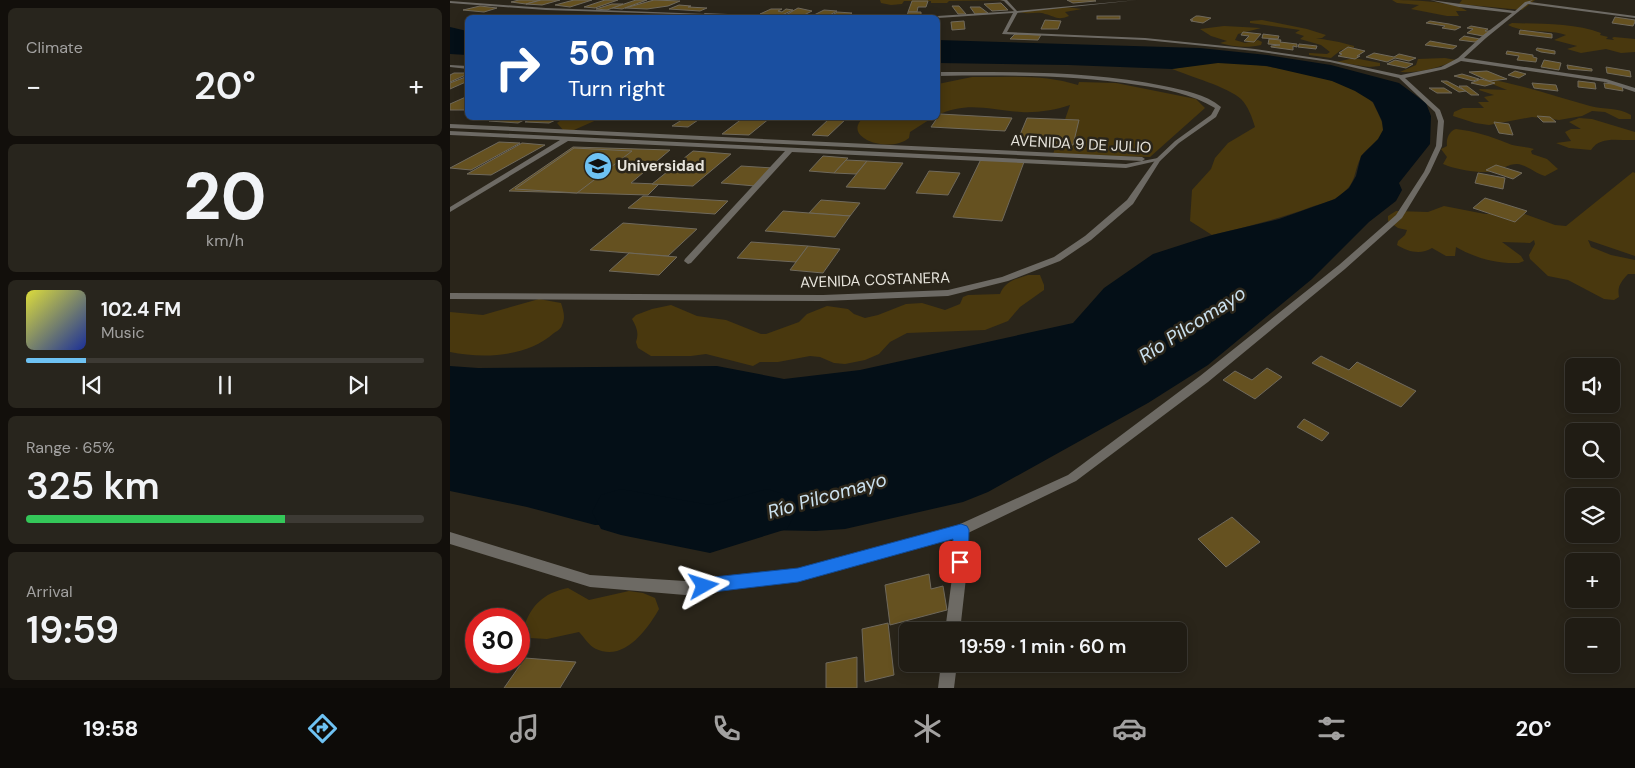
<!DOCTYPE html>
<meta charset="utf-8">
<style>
:root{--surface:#201c14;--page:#28251d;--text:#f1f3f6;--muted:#a2a1a0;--line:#3d3a34;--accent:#6ec2f3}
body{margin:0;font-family:"DM Sans",sans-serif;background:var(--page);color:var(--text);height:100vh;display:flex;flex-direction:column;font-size:19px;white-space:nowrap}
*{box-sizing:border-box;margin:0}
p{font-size:16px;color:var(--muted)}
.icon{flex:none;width:28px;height:28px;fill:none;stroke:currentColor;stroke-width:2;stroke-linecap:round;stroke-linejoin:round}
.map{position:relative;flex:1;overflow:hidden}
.details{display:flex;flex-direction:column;gap:8px;padding:8px;background:#120f0b;width:450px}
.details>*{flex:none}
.banner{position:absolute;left:15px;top:15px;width:475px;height:105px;border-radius:8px;box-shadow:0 2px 12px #0003,0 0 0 1px var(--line);background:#1a4fa0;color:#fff;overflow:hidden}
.buttons{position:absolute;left:1115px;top:358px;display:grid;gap:10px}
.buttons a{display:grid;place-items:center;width:55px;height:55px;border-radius:8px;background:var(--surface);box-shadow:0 2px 12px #0003,0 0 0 1px var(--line);font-size:25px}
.speed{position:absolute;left:15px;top:608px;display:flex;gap:10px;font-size:25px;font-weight:700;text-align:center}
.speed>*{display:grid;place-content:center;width:65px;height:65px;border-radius:50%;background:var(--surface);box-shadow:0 2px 12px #0003,0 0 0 1px var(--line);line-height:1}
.speed .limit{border:8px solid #d22;background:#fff;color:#111}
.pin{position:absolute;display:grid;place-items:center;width:42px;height:42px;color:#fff;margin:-21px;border-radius:10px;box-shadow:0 2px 8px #0006}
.me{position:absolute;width:55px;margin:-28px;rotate:84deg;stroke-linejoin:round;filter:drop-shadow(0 0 4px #0008)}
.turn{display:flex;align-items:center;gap:18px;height:105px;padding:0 20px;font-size:22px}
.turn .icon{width:65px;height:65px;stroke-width:2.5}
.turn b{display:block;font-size:35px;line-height:42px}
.big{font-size:38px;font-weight:600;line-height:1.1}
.details .widget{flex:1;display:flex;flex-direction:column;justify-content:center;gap:8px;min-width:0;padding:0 18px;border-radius:8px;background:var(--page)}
.details .dial{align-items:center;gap:0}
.dial b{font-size:65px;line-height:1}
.song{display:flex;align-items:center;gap:15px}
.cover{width:60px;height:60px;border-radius:8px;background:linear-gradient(135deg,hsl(60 70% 55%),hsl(230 70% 35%))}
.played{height:5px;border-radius:2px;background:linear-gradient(90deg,var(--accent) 15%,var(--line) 15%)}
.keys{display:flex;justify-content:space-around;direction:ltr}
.heat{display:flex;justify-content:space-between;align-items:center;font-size:28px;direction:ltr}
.charge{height:8px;border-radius:4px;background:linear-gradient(90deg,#34c759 65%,var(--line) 0)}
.trip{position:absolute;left:449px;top:622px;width:288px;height:50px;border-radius:8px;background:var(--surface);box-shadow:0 2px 12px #0003,0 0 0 1px var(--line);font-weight:600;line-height:50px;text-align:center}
.dock{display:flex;height:80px;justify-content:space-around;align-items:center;background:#0d0b08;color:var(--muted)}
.dock .icon{width:35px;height:35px}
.dock .on{color:var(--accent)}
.dock b{font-size:22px;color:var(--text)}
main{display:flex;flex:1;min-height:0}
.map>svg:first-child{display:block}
.green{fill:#49380e}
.water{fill:#040f17}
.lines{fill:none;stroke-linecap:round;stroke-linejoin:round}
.river{fill:#040f17;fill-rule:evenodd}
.building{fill:#655120;stroke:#6f695c}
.pedestrian{fill:#6d6a64;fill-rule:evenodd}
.minor{fill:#6d6a64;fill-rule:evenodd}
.tertiary{fill:#6d6a64;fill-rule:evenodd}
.route{fill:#1a73e8;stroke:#114b97}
.labels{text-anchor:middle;stroke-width:5;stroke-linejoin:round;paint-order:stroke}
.far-street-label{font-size:15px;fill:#e7e4dc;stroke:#2a251a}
.far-poi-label{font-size:15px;font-weight:bold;fill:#e7e4dc;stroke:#2a251a;text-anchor:start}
.water-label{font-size:19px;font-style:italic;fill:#cbe1ef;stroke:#2a251a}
</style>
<main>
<section class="details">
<div class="widget"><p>Climate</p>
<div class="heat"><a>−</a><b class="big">20°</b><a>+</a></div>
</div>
<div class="widget dial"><b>20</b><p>km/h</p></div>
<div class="widget">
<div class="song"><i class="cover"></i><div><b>102.4 FM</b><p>Music</p></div></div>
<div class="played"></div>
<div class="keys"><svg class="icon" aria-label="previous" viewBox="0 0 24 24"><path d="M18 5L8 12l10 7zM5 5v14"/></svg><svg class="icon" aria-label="pause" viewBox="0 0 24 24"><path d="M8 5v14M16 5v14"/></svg><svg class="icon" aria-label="next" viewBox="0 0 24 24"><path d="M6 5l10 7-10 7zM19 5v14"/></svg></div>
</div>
<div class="widget"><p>Range · 65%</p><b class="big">325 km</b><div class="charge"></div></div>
<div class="widget"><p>Arrival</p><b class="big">19:59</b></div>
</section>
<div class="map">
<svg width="1185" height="688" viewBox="0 0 1185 688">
<rect width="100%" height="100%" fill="#2a251a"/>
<g class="green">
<polygon points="430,0 564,0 499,1 497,3 481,3 481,1 454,1 452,4 441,5 431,3"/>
<path d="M942 0C959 0 1005 1 1017 11H1006L1009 16H997L961 9 969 5 947 3Z"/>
<polygon points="1012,0 1085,0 1072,10 1009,4"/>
<path d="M615 7 632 9 615 12 619 16C607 21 605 16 595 14 587 11 579 15 570 12Z"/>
<polygon points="812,20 857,29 876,35 872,38 866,38 889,42 904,46 904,48 891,50 881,58 859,55 859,53 877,54 880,52 871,45 850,39 854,36 845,33 850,30 800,23 800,21"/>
<path d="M1062 23C1090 24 1124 23 1151 33L1150 35 1158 37 1156 39 1164 40 1162 38 1164 37 1185 39V52L1171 53 1156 49 1131 53 1117 49 1127 46 1104 40 1116 35C1097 29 1076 34 1058 25Z"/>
<path d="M774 26 811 28 788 34 785 40 795 43 808 40 812 42 811 45C799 48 782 47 770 43L777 41 761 36 750 29Z"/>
<polygon points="904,58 930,63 930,66 919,67 886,62"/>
<path d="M995 58 1006 60C989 68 970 73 950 72L966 65 968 59Z"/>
<path d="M759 63C793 60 901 75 923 103 925 106 926 110 928 113 930 118 934 125 933 131 930 143 916 147 911 157 902 175 908 184 886 198 879 202 869 204 861 207 829 219 796 227 762 235L740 221 742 190 761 169 765 158 778 143 805 127C802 117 798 106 791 99 778 87 739 76 722 69Z"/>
<path d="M522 77C557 77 594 74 628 85L629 82 666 83 746 99 755 108 700 157 603 154 620 105C606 110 586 113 571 112 540 110 517 101 488 115V84Z"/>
<path d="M1043 80C1076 86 1108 97 1140 106 1155 110 1168 107 1181 115V119H1169L1155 112 1142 111 1132 116 1109 120 1082 117 1039 125 1025 123 1003 116 1004 112 1013 108H1034L1028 102H1039L1034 97 1044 95 1029 90 1030 89 1057 90 1037 82Z"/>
<polygon points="114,118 151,118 124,130 114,131 107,123"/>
<path d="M413 118H482L460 132 459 138C440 154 391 138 413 118Z"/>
<path d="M1129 118 1142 119 1185 132V140C1170 141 1150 135 1141 150L1119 148 1106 143 1121 141 1115 132 1121 129H1131L1119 122Z"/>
<path d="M1006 129C1024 131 1040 136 1057 143 1065 147 1075 146 1084 149L1081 151 1082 154 1097 159 1108 169 1095 176C1084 173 1078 165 1067 164 1058 164 1053 169 1045 171 1032 174 1011 170 998 166L993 164 997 157 991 149 997 146C996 139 999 131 1006 129Z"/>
<path d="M1183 172 1185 173V256L1138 240 1141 247 1161 255 1185 260V274H1178C1171 282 1167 286 1169 297L1164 300 1154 299 1118 280 1098 276 1080 259 1079 255 1085 244 1084 240 1080 243 1052 242 1071 256 1074 261 1069 263C1047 264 1025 258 1006 247L1005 256H996L982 248C971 255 958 252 947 245L948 241 955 235 957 230 948 228 938 221V216L946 211 978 212 994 206 1035 214 1072 213 1105 225 1116 226Z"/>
<path d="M578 275H590L594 285V290L570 307 558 321 535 330 457 333 440 342 429 354 415 360 395 364 384 363 370 357 360 356 328 362H310L303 366 256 354 241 356H201L188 348 186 342C189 333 187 328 182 319L186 315 202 309 221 305 247 316 276 320 311 334H316L349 322 357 314 377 306 398 309 404 314 415 318 428 315 456 304 472 303 495 310 510 304 513 297 518 295 550 294C555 281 566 279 578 275Z"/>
<path d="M89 299 111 303C113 310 116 317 112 325 111 329 107 331 104 333 77 357 34 359 0 352V312L33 315Z"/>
<path d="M118 588 139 600 179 591 193 593 205 598 209 609C197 630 174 662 146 649 139 646 134 637 129 632L97 639 80 638 73 630C80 606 93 593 118 588Z"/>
</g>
<g class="water">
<polygon points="0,27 17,31 17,55 0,54"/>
<polygon points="488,40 750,48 817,55 881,65 949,83 976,103 981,116 980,144 949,183 952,190 946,201 919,222 862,279 758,365 698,403 538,492 513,502 395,529 366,531 260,529 255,525 231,523 145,525 77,507 0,491 0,366 28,368 267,366 334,379 410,370 623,323 654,288 703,254 762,235 829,219 885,199 899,188 906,176 911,156 928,139 933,130 932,121 923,102 905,91 882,81 817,66 768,63 722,69 618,65 488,63"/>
</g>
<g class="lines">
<polygon class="river" points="171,489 260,505 317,489 337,495 346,512 337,529 260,553 171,535 151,529 142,512 151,495"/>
</g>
<g class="building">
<polygon points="69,0 91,0 76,4 61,2"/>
<polygon points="91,0 110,0 92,5 76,4"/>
<polygon points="124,0 142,0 120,7 105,5"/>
<polygon points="155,0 168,0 145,8 134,7"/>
<polygon points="186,0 197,0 172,9 162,8"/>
<polygon points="204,0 230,1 218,6 197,9 175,8"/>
<polygon points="617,0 644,0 646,1 623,3"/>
<polygon points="462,1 478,1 476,7 468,7 467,12 458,12"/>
<polygon points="551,3 558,10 542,11 534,4"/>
<polygon points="162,4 173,4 157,10 146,9"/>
<polygon points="229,5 241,6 238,7 257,8 250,11 219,9"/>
<polygon points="30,6 47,8 34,12 13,10"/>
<polygon points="502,6 509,6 516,14 508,14"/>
<polygon points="520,7 530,7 538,13 525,14"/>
<polygon points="348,8 362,11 354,15 334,16"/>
<polygon points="321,9 332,9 328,11 332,12 336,9 343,10 332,15 310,14"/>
<polygon points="374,10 387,11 376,17 362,16"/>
<polygon points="387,12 402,13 396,17 381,16"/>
<polygon points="458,12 471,12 471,16 457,17"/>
<rect x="647" y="16" width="23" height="3"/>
<polygon points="746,16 749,16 761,18 753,23 741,21 743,20 740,20"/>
<polygon points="1165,17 1185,20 1185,22 1183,26 1162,23"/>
<polygon points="595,20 611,21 608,29 591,29"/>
<polygon points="514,21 515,29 502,30 501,22"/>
<polygon points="980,21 999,24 1011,27 1005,30 992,28 995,26 976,23"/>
<polygon points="1021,26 1038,29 1035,31 1040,31 1033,36 1017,33 1023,29 1017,28"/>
<polygon points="1070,30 1102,34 1102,38 1069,34"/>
<polygon points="793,32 811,34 804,42 794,41 799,36 791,35"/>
<polygon points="565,34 591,35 588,40 560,39"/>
<polygon points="813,34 829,36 828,39 812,38"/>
<polygon points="1014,36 1030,39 1025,42 1009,40"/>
<polygon points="819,39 831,40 830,42 847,44 847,47 843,46 843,50 821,47 821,46 830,45 818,44"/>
<polygon points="980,41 991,43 1007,46 1003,49 975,45"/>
<polygon points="849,44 867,46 866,49 848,47"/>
<polygon points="898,47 915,51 907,56 910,56 905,59 888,56 892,54 889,53"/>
<polygon points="1087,48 1105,51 1105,54 1091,52 1086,50"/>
<polygon points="1057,51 1083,55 1083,57 1087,58 1086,62 1067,60 1069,56 1056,54"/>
<polygon points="924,53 944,57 949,54 966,58 959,61 945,58 937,62 916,57"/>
<polygon points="945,60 963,64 956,68 937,64"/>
<polygon points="1094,60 1111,63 1109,70 1091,67"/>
<polygon points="1117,65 1142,69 1142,71 1118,69"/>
<polygon points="1156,67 1180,71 1181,77 1157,73"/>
<polygon points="1037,71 1057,79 1039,81 1019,72"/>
<polygon points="1065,71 1076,74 1069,78 1058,75"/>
<polygon points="4,73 18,73 18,74 0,82 0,75"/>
<polygon points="1012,74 1029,79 1023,81 1004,76"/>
<polygon points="18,76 18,81 0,89 0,83"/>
<polygon points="1031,79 1045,83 1035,86 1021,83"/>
<polygon points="991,81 997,81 1016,91 1009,92"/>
<polygon points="1128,81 1145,83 1146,89 1128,87"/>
<polygon points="1082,83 1106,85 1108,91 1084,88"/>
<polygon points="1154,83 1172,85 1173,91 1155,88"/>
<polygon points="1009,86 1017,86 1029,95 1021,95"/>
<polygon points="979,88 994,88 1002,93 987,93"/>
<polygon points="18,96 18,110 0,110 0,104"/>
<polygon points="490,114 562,118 555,131 481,127"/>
<polygon points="1087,116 1100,117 1106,122 1093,122"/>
<polygon points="46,118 78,118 68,123 39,121"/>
<polygon points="83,118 110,118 99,123 75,122"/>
<polygon points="235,118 251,118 238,127 222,126"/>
<polygon points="293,118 320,118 299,135 272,134"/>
<polygon points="380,118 397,118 378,136 362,135"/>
<polygon points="577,118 629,120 623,145 567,142"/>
<polygon points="1044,122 1059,124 1063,135 1049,133"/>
<polygon points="49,142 70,143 21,170 0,168"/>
<polygon points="72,143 95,145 41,175 17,174"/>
<polygon points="123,147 220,150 181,183 209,184 198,195 59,191"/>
<polygon points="124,148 182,151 127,193 65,189"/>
<polygon points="243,151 281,154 243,186 202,184"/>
<polygon points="373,156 398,158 384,173 359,171"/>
<polygon points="531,159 574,162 552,221 503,217"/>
<polygon points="396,160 417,161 406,174 384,173"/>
<polygon points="417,161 453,163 435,189 396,187"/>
<polygon points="1046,165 1072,173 1063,179 1036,170"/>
<polygon points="291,166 323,168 305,186 271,183"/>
<polygon points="479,171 510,173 498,195 466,193"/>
<polygon points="1028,173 1055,178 1053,189 1025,183"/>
<polygon points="193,196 278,201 265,214 178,208"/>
<polygon points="1035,198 1077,211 1065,222 1023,208"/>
<polygon points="371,200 410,203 400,216 359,213"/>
<polygon points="333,211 359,213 400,216 385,237 315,231"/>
<polygon points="173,223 247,229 218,256 140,250"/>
<polygon points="301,242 358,246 346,262 287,258"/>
<polygon points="358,246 390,249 373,273 340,270"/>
<polygon points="179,253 227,257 209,275 159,271"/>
<polygon points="871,356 899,370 907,362 966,391 951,407 862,363"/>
<polygon points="817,368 832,377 805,399 773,380 785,371 802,380"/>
<polygon points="854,419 879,433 872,441 847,427"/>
<polygon points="782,517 810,542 776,567 748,539"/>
<polygon points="479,574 481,589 493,586 497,610 440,625 435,585"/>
<polygon points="438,623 444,675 415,682 412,629"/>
<polygon points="407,657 407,688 376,688 376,663"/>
<polygon points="75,658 126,662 110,688 54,688"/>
</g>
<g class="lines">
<polygon class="pedestrian" points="0,1 96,8 257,14 255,15 96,10 0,3"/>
<g class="minor">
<polygon points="980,0 1065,11 1075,2 1083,0 1080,2 1185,16 1185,18 1078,4 1036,38 1014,58 1156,79 1185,88 1185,92 1155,82 1011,61 995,69 955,78 990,110 994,121 992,146 980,172 952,218 895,269 758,382 626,481 518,533 516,578 510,631 495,631 502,578 504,538 348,581 235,595 140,587 0,544 0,532 140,575 235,581 348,569 508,525 618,475 750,376 889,265 946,215 974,172 986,146 988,121 985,112 949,78 880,62 805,51 695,40 552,34 563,13 488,18 471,17 566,11 568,12 557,32 695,38 805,49 880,60 951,75 991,67 1008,58 1032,36 1062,13 1009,7"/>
<polygon points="254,13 353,17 355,18 255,15"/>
<polygon points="0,124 692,157 695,159 692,161 708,158 711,160 676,168 342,152 241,263 238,264 234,261 235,259 335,151 118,141 0,212 0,207 110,140 0,135 0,131 676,164 692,161 0,128"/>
<polygon points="491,664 507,664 504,688 488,688"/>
</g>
<g class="tertiary">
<polygon points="550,0 557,0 567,11 687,0 566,13 554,1"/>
<polygon points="0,65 18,66 18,69 0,67"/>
<path d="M488 72C563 72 640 71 714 86 733 90 756 94 771 107L766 117 729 143 710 161 683 204 641 240 610 261 558 281 498 296 373 301 0 299V293L373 295 498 290 552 277 604 257 635 236 677 200 706 159 725 141 761 115 765 108C742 94 715 89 688 85 622 75 555 75 488 76Z"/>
</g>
</g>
<polygon class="route" points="511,524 517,526 519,530 518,562 515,567 510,569 504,567 502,562 503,539 348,582 254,593 248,591 245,586 248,580 254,578 348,568"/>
<defs>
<symbol id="university-disc" viewBox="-11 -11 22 22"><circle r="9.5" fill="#6ec2f3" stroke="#2a251a"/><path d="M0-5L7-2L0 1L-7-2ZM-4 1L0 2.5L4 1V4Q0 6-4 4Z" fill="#111"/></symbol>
</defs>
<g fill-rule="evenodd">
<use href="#university-disc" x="132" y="150" width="32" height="32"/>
</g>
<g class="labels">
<g class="far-street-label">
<text transform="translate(631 144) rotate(3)" y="5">AVENIDA 9 DE JULIO</text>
<text transform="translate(425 280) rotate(-2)" y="5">AVENIDA COSTANERA</text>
</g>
<g class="far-poi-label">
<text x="167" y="171">Universidad</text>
</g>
<g class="water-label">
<text transform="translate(742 324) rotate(-33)" y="7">Río Pilcomayo</text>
<text transform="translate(377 495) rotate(-16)" y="7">Río Pilcomayo</text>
</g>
</g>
</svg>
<div class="buttons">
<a><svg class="icon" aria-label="sound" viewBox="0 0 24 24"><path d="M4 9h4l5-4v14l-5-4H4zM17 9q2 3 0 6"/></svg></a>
<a><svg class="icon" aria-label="search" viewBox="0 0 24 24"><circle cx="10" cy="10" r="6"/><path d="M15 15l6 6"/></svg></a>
<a><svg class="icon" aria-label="layers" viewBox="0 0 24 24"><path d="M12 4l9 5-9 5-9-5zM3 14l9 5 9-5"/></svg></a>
<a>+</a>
<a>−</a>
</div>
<div class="speed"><div class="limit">30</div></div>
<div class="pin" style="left:510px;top:562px;background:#d93025"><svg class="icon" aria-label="arrive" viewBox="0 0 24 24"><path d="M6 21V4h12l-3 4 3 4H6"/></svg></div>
<svg class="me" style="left:254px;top:586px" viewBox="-20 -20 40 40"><path d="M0-17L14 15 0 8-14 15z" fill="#1a73e8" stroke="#fff" stroke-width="4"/></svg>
<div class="trip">19:59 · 1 min · 60 m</div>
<div class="banner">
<div class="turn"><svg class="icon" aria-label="right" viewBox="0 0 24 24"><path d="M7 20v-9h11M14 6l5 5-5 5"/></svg><div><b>50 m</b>Turn right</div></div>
</div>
</div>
</main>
<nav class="dock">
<b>19:58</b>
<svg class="icon on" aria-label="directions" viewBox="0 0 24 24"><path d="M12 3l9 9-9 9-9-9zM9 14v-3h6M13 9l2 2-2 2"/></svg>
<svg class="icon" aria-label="music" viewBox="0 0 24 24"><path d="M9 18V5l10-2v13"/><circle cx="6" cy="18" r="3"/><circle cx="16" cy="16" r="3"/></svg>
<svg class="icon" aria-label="phone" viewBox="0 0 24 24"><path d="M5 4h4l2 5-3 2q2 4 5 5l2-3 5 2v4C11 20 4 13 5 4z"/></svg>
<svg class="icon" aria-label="climate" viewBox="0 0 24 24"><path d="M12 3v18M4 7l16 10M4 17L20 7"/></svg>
<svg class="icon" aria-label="car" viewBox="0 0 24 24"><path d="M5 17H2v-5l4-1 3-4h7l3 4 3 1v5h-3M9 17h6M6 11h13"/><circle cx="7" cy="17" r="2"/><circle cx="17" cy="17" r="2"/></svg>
<svg class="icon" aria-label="filters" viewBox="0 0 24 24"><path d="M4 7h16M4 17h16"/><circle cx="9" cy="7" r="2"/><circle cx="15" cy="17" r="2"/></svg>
<b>20°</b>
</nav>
